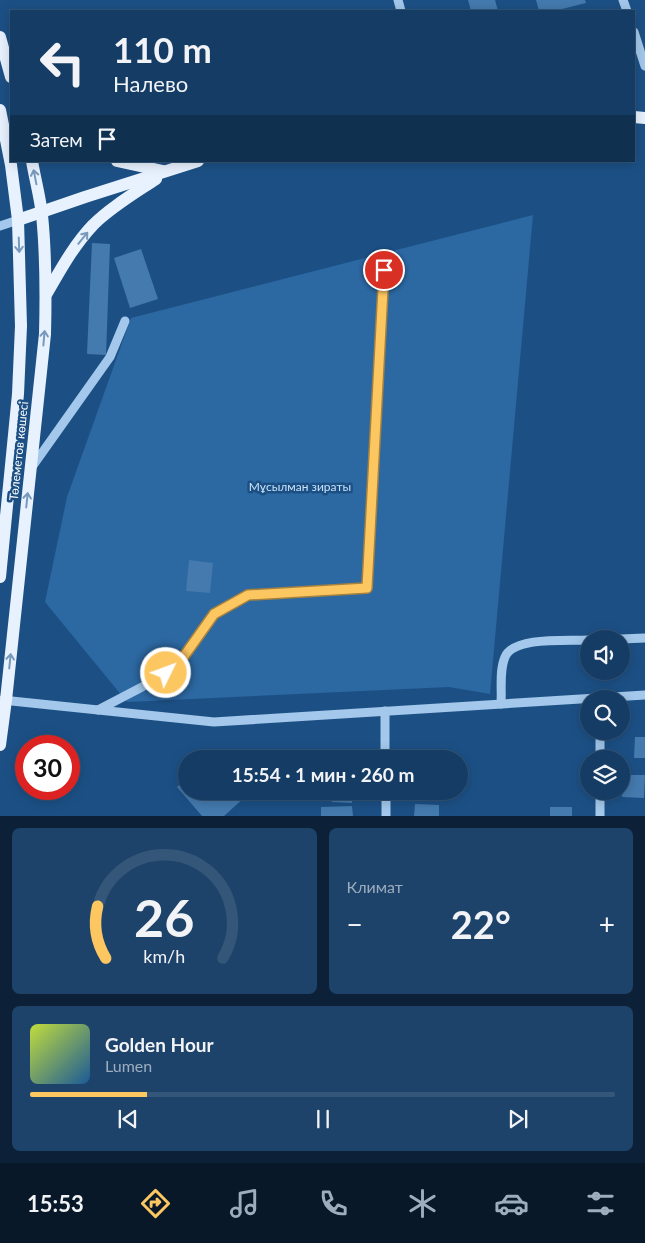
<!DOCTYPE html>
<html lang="ru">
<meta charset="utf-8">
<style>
:root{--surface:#153c64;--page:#1e436a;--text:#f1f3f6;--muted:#9dadbf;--line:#345678;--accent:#fcc661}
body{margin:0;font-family:Lato,sans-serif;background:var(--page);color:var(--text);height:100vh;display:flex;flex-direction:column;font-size:19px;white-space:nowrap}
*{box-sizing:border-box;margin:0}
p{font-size:16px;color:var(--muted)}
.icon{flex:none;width:28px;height:28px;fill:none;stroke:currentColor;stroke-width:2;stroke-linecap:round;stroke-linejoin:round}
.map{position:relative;height:816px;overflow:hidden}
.drawer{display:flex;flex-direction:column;gap:12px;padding:12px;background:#0c2137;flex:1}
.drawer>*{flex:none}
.banner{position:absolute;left:10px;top:10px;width:625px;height:152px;border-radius:0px;box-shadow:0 2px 12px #0003,0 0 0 1px var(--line);background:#153c64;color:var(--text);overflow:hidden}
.buttons{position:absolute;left:580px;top:630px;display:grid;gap:10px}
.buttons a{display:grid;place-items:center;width:50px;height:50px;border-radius:50%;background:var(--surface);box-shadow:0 2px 12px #0003,0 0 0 1px var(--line);font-size:25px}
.speed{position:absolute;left:15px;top:735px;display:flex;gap:10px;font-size:25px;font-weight:700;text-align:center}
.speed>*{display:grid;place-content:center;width:65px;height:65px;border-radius:50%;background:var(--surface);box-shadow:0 2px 12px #0003,0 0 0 1px var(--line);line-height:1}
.speed .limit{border:8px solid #d22;background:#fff;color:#111}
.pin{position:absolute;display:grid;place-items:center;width:42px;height:42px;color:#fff;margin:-21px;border:2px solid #fff;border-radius:50%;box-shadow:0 1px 5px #0007}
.me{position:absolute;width:55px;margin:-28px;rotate:48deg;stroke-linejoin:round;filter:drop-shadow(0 0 4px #0008)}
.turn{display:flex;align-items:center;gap:18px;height:105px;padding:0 20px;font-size:22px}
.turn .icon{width:65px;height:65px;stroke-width:2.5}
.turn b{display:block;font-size:35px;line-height:42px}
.then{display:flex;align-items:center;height:48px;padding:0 20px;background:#0003;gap:10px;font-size:19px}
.big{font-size:38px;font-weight:700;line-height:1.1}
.drawer .widget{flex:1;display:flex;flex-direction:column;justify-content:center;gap:8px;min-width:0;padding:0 18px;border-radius:8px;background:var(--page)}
.drawer .dial{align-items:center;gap:0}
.dial svg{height:130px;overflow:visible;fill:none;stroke:var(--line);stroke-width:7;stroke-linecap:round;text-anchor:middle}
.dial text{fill:var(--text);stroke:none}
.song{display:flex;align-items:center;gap:15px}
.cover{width:60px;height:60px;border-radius:8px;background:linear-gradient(135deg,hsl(70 70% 55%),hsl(210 70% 35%))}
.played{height:5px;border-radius:2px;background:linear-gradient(90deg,var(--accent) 20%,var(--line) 20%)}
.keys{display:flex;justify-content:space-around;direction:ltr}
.heat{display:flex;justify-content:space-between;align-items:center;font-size:28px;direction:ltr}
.drawer .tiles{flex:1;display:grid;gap:12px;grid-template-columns:1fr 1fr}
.widget:last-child{grid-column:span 2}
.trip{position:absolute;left:178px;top:750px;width:290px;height:50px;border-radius:25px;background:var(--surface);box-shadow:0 2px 12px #0003,0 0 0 1px var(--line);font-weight:700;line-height:50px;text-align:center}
.dock{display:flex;height:80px;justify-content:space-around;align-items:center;background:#081828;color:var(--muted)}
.dock .icon{width:35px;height:35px}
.dock .on{color:var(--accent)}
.dock b{font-size:22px;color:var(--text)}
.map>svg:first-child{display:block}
.green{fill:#2c68a2}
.building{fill:#447aae}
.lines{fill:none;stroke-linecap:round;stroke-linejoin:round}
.minor{stroke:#a3c8eb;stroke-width:9}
.major{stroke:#e8f2fe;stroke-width:12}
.oneway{stroke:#7899bb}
.route-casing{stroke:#a4813f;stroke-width:12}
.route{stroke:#fcc661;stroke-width:9}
.labels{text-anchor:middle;stroke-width:5;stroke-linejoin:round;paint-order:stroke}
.street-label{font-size:12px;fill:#fff;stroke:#1c5085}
.park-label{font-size:12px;fill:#c8e1f8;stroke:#1c5085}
</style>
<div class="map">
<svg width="645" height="816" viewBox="0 0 645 816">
<rect width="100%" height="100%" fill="#1c5085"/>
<polygon class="green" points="533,215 490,694 449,687 127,702 45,602 67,497 131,318"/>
<g class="building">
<polygon points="468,0 495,0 498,11 471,11"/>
<polygon points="536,0 585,0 586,3 554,11 539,11"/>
<polygon points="92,243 110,244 106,355 87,354"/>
<polygon points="141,249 158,299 130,308 114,258"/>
<polygon points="189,560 213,563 210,593 186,591"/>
<polygon points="635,737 645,737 645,758 634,758"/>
<polygon points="623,775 645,775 644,798 622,797"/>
<polygon points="186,779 186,791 240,791 245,797 224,816 202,816 177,787"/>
<polygon points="332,791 352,791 352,803 332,802"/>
<polygon points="415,804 439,805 439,816 414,816"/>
<polygon points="352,806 353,816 321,816 321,807"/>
<rect x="550" y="807" width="22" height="9"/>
</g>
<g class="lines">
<g class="minor">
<polyline points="398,0 401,11"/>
<polyline points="623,0 627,11"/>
<polyline points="634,32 645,66"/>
<polyline points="0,226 18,220"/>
<polyline points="32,467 110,357 125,321"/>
<polyline points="621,639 645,638"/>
<polyline points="2,700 214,722 645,695"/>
<path d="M501 704C502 689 499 671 505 657 514 636 568 641 589 640"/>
<polyline points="98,710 142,687 177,666 214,614 248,595 367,588 384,270"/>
<polyline points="385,711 385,759"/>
<polyline points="600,731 600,759"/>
<polyline points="386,791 386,816"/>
<polyline points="600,791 600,816"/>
</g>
<g class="major">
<polyline points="0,37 11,77"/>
<polyline points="0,110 11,165 18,220 21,326 18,394 0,577"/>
<polyline points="634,117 645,118"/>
<polyline points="117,161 163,171"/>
<polyline points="18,220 85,197 198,161"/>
<path d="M47 293C61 269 74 245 93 225 111 207 135 193 156 179"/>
<path d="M0 745 6 700 45 334C46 294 46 254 42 215 40 197 35 179 32 161"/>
</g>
</g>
<defs><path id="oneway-shaft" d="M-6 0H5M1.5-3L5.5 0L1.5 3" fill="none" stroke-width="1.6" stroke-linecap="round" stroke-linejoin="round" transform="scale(1.25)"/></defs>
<g class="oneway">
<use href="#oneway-shaft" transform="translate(35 177) rotate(-101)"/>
<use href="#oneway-shaft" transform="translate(83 238) rotate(-51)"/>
<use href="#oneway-shaft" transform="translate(19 245) rotate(88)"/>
<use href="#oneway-shaft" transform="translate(44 338) rotate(-85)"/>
<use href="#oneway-shaft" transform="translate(27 500) rotate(-84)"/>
<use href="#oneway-shaft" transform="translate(10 661) rotate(-84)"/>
</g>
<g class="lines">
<defs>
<polyline id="route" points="166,673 177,666 214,614 248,595 367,588 384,270"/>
</defs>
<use href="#route" class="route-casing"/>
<use href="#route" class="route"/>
</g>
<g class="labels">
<g class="street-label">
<text transform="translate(19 451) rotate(-84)" y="4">Төлеметов көшесі</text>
</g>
<g class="park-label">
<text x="300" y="491">Мұсылман зираты</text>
</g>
</g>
</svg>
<div class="buttons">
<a><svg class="icon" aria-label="sound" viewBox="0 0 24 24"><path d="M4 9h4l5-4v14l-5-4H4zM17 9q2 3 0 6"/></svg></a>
<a><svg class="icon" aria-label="search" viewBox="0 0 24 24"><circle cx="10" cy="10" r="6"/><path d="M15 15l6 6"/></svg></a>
<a><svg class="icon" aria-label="layers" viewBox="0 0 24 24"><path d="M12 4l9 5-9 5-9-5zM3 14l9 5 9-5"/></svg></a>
</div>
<div class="speed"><div class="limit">30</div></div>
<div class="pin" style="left:384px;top:270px;background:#d93025"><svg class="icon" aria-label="arrive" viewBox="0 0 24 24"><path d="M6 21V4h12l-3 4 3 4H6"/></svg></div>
<svg class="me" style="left:166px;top:673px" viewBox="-20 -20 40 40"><circle r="17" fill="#fcc661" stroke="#fff" stroke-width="3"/><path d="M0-11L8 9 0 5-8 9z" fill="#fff"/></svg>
<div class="trip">15:54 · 1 мин · 260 m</div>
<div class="banner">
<div class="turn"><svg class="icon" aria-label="left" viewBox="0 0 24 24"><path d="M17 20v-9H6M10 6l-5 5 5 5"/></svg><div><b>110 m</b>Налево</div></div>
<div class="then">Затем<svg class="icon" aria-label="arrive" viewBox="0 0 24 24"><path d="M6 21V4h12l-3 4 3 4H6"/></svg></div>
</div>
</div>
<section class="drawer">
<div class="tiles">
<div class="widget dial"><svg viewBox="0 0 100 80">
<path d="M14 69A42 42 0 1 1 86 69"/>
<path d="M14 69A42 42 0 0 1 9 37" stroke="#fcc661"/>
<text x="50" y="56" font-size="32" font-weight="700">26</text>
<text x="50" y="72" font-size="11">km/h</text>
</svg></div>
<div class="widget"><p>Климат</p>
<div class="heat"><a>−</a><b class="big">22°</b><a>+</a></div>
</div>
<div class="widget">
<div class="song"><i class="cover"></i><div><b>Golden Hour</b><p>Lumen</p></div></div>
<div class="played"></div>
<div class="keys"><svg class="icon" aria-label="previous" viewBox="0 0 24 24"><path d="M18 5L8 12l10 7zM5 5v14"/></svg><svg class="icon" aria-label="pause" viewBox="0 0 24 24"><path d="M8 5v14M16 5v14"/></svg><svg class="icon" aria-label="next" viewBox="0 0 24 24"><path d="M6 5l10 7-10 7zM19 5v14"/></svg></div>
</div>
</div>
</section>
<nav class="dock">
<b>15:53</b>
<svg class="icon on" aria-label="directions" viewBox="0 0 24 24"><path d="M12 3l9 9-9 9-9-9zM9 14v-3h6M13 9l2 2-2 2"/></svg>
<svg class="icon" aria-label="music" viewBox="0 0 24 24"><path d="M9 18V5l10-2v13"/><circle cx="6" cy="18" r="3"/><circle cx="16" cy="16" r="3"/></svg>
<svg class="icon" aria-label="phone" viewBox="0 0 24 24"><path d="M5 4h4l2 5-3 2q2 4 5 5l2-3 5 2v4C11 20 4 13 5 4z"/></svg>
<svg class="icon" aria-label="climate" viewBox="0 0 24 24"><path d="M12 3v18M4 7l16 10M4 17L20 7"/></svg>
<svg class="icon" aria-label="car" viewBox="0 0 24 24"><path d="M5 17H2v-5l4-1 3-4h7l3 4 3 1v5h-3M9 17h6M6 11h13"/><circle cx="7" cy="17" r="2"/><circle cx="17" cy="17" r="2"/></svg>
<svg class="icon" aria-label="filters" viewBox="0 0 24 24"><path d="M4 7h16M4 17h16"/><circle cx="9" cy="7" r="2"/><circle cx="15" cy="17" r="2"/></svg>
</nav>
